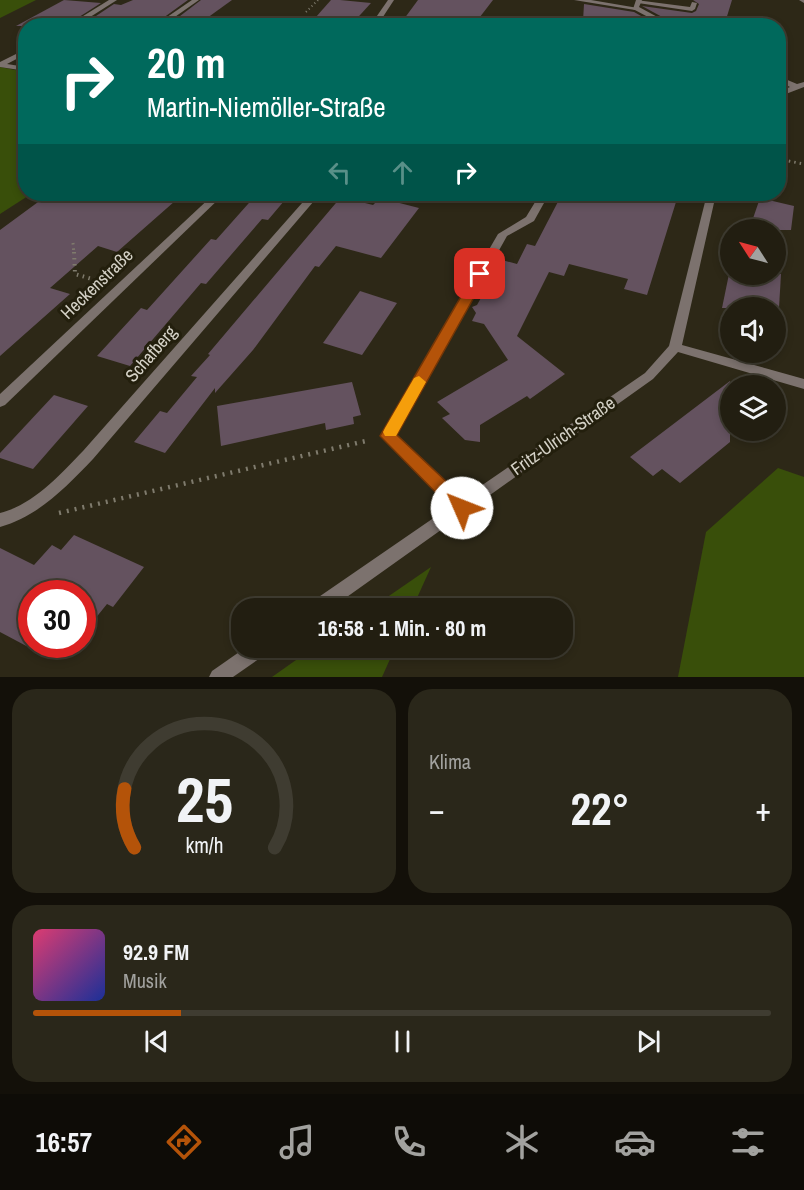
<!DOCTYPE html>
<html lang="de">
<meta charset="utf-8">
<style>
:root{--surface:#221e11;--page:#2a271a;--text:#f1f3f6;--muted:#a2a29f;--line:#3f3c31;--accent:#b45309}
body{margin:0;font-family:"Archivo Narrow",sans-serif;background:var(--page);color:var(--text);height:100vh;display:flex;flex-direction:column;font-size:22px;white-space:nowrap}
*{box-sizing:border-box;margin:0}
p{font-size:20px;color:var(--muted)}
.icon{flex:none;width:33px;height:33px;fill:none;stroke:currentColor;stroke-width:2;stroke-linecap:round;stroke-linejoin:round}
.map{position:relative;height:677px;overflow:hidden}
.details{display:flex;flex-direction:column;gap:12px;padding:12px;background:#131009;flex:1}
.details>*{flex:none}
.top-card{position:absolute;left:18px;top:18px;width:768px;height:183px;border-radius:24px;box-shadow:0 3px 9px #0003,0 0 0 2px var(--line);background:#00695c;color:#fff;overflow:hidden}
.needle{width:39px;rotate:306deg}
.buttons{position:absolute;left:720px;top:219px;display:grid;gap:12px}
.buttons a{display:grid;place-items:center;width:66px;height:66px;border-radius:50%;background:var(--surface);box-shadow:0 3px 9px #0003,0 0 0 2px var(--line);font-size:30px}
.speed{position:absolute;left:18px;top:580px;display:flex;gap:12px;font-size:30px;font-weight:700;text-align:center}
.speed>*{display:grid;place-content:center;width:78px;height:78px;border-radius:50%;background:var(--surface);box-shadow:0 3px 9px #0003,0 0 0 2px var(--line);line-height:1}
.speed .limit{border:9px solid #d22;background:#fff;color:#111}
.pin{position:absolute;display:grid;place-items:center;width:51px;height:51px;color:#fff;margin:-26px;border-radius:12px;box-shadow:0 3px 9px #0006}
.me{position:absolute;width:66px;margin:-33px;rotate:314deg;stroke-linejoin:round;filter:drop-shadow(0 0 4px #0008)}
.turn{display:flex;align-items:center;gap:21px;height:126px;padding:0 30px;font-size:27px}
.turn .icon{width:78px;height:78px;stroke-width:2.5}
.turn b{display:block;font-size:42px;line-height:51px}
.lanes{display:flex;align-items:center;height:57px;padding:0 30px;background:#0003;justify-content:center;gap:30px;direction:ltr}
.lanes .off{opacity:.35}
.big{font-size:45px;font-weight:700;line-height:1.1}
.details .tile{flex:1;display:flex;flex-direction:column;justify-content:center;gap:9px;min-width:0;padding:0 21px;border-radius:24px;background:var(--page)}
.details .dial{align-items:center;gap:0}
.dial svg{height:156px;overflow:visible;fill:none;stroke:var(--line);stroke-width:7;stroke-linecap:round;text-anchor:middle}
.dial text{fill:var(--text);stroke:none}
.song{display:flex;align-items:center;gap:18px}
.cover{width:72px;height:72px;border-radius:9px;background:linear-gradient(135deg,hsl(340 70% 55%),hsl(230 70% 35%))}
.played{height:6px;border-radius:3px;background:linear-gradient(90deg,var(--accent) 20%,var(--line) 20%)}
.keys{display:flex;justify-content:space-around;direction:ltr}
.heat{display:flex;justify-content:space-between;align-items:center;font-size:33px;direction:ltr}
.details .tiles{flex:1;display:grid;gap:12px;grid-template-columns:1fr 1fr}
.tile:last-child{grid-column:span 2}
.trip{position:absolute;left:231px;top:598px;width:342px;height:60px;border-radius:24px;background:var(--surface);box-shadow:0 3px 9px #0003,0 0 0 2px var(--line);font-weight:700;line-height:60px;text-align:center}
.tab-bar{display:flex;height:96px;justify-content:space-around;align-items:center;background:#0e0c07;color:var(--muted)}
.tab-bar .icon{width:42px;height:42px}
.tab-bar .selected{color:var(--accent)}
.tab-bar b{font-size:27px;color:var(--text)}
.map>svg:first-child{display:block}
.green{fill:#394f0a}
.building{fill:#64525f}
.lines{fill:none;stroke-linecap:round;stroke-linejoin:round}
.path-far3{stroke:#7f7b6d;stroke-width:2;stroke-dasharray:1 3;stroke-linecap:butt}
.path-far2{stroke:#7f7b6d;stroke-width:3;stroke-dasharray:1.5 4;stroke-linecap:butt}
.path-far1{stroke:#7f7b6d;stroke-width:4;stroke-dasharray:1.5 4.5;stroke-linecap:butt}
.path{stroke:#7f7b6d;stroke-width:4.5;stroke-dasharray:2 6;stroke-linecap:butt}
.lane{fill:#7c726e;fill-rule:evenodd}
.street{fill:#7c726e;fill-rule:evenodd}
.route{fill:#b45309;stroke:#753606;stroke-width:1.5}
.slow{fill:#f59e0b}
.labels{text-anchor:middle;stroke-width:6;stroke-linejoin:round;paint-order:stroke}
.street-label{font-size:18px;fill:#d4d1c6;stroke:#231f0d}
</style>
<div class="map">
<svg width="804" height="677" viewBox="0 0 804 677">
<rect width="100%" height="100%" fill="#2d2817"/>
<g class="green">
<polygon points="0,0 36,0 0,18"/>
<polygon points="0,67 25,72 26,194 31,194 0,214"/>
<polygon points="778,468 804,477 804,677 678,677 706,532"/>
<polygon points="431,567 412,609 370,609"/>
<polygon points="313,648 395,648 382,677 272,677"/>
</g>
<g class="building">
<polygon points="64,0 101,3 65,26 16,26"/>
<polygon points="133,0 188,0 152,26 81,26 114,4 121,5"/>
<polygon points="201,0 232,0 196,26 167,26"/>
<polygon points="331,0 340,0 371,3 350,26 308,26"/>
<polygon points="418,0 493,0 473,26 448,26 404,19"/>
<polygon points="693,0 732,0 724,26 685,26 677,22 675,24 642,6 692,13 696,11 699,4"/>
<polygon points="584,4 634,12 659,26 589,26 590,22 583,21"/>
<polygon points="49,194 183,194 117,252 98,246 50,288 70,294 0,356 0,230"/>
<polygon points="257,194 290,194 268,220 262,219 206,284 201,283 130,366 97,356 141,308 147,310 211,239 216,240"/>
<polygon points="562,194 672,194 670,201 676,202 647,295 624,289 628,279 569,264 564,276 549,272 517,336 565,374 530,399 527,396 480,425 480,442 465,440 442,418 450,414 437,402 508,360 484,324 472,321 476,313 472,307 477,305 502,260 517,264 527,244 535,246"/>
<polygon points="341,197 373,205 380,198 419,208 381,258 336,246 319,267 315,266 253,350 215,393 215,388 165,453 134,442 160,411 167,413 197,377 191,376 210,355 208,354"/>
<polygon points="760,198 794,206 791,230 749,230"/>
<polygon points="729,274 781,274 779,308 722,308"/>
<polygon points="360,291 397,303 362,355 323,343"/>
<polygon points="730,381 730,442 680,483 662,469 653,476 630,457"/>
<polygon points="352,382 361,415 353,417 354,424 326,430 325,423 221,446 217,406"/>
<polygon points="54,395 88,406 33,469 0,458 0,453"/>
<polygon points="74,535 144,567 113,607 107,604 82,635 82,594 32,594 32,649 0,632 0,548 34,565 52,545 61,550"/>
</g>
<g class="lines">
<polyline class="path-far3" points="306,12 318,0"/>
<g class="path-far2">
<polyline points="778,159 804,164"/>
<polyline points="73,243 74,254"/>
</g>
<polyline class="path-far1" points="74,252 75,274 102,282"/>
<polyline class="path" points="59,513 370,440"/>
<g class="lane">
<polygon points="574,0 591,0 638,8 635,10"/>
<polygon points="636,0 690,7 692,2 697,3 695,9 692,11 638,3"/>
<polygon points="294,20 299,21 295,26 288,26"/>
</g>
<g class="street">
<polygon points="109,0 117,0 76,26 67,26"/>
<polygon points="192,0 199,0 162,26 154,26"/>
<polygon points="388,0 394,0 377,26 370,26"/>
<polygon points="636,0 642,0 639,7 674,26 665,26 633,9"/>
<polygon points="799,0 804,0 804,3"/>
<polygon points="26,49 26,54 7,64 26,67 26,71 0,67 0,62"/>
<polygon points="778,76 797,84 804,82 804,87 778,97 778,92 790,87 778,81"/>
<polygon points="214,194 224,194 5,405 0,407 0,394"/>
<path d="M310 194H320L93 459C66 487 39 516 0 527V513C33 505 60 475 83 451Z"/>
<polygon points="540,194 549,194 534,221 507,236 396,435 462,499 645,373 669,346 707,194 716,194 682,345 804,379 804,389 678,352 653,379 330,609 308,609 310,603 451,506 381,436 498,234 526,217"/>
<polygon points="245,648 269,648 266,654 233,677 209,677 212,671"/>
</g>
</g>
<polygon class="route" points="480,270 487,274 397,435 468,502 470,508 468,513 462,515 456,513 380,436 474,274"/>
<polygon class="slow" points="419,376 426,382 396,436 385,436 383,432 385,428 414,378"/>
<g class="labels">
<g class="street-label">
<text transform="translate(97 284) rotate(-44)" y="6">Heckenstraße</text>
<text transform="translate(151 354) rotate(-49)" y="6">Schafberg</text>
<text transform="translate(563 436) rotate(-35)" y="6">Fritz-Ulrich-Straße</text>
</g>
</g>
</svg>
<div class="buttons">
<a><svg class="needle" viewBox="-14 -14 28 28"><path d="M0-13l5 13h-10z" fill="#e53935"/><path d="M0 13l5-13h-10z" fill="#a2a29f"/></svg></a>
<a><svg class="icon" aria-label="sound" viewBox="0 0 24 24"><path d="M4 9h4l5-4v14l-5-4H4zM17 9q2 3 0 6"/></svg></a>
<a><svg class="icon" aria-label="layers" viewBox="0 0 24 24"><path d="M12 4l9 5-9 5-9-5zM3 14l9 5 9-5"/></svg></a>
</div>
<div class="speed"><div class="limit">30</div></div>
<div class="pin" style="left:480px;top:274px;background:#d93025"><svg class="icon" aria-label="arrive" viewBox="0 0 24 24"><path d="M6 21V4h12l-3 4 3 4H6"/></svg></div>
<svg class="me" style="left:462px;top:508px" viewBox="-20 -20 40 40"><circle r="19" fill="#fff"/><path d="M0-13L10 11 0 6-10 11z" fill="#b45309"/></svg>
<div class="trip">16:58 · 1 Min. · 80 m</div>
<div class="top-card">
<div class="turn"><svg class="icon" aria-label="right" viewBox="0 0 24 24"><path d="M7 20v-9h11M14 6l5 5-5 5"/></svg><div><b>20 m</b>Martin-Niemöller-Straße</div></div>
<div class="lanes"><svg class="icon off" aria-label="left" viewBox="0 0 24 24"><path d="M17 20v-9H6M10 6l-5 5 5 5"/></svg><svg class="icon off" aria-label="ahead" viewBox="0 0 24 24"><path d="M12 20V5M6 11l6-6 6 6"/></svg><svg class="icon" aria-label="right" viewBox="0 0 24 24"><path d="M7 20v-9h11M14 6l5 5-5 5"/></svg></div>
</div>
</div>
<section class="details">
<div class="tiles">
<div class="tile dial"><svg viewBox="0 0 100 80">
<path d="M14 69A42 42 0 1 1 86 69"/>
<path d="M14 69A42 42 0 0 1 9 39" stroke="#b45309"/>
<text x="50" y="56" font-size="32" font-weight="700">25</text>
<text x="50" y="72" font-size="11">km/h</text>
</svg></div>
<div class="tile"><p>Klima</p>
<div class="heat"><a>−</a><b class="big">22°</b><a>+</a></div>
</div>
<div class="tile">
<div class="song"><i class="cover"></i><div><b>92.9 FM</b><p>Musik</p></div></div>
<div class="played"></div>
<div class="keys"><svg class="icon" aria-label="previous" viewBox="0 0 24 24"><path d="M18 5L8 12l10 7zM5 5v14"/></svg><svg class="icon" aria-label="pause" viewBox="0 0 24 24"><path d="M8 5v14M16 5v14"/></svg><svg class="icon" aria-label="next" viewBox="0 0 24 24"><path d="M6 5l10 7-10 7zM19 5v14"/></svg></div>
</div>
</div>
</section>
<nav class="tab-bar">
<b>16:57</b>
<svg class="icon selected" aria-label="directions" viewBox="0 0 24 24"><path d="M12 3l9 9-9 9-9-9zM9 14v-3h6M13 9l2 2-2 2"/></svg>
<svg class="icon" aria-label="music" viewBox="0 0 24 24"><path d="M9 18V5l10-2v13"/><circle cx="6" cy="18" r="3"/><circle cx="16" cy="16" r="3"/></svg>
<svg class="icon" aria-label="phone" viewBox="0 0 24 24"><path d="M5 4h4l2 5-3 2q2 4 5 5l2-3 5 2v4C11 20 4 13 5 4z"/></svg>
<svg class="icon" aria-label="climate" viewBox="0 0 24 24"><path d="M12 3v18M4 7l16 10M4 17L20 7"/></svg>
<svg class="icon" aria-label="car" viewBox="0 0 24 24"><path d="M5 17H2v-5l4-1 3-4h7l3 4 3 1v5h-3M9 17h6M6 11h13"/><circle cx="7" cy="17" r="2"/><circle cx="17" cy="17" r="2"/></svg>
<svg class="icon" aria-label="filters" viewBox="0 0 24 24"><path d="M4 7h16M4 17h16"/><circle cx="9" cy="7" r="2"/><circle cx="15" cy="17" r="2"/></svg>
</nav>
